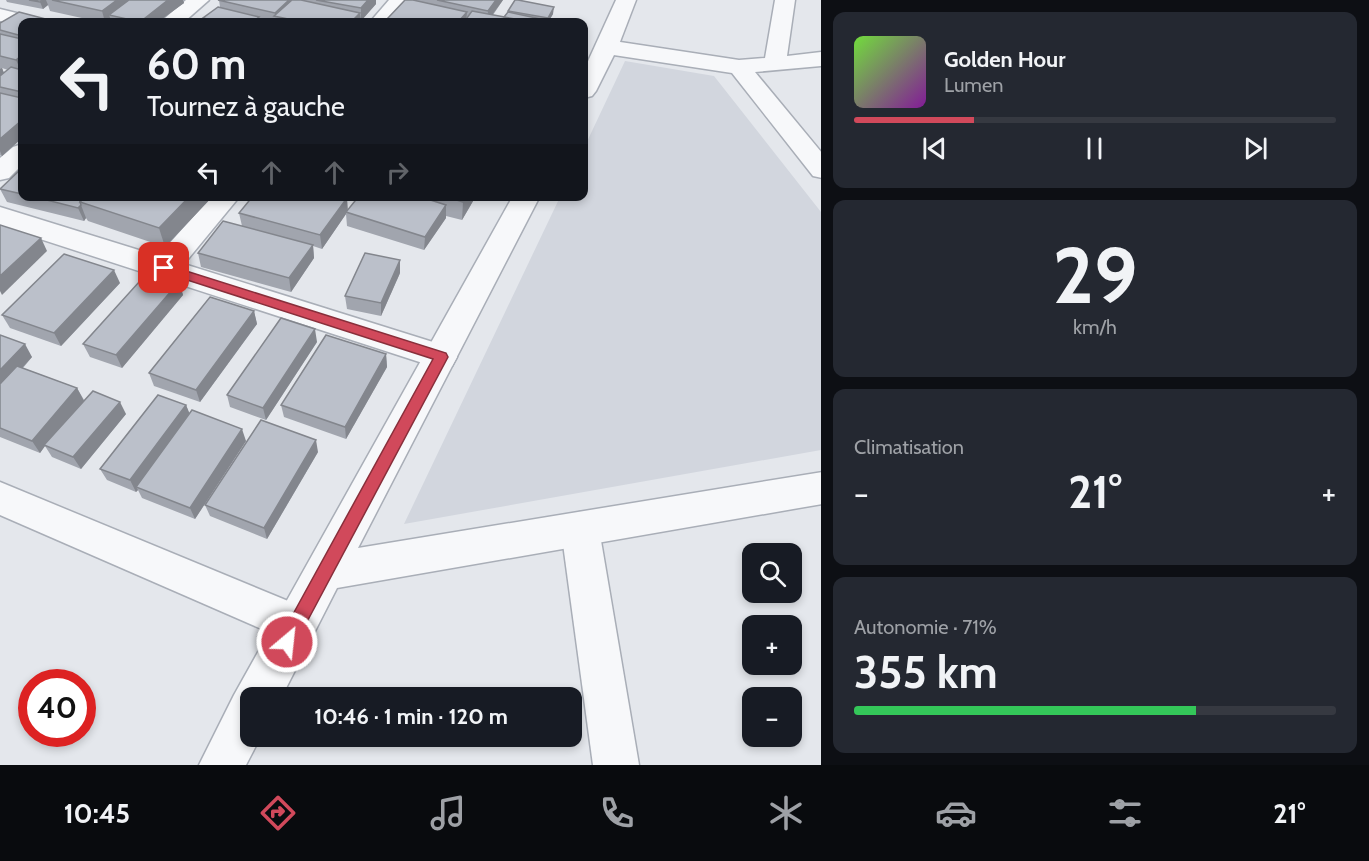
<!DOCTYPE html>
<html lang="fr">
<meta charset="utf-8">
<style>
:root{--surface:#171b24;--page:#242831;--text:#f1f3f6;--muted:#9ea1a6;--line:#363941;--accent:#d1495b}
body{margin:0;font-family:Cabin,sans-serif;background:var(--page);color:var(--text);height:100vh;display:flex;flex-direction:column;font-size:22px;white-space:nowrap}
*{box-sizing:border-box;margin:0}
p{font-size:20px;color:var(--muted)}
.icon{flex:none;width:33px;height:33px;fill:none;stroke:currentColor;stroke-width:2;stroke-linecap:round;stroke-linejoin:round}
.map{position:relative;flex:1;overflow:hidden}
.side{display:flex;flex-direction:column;gap:12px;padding:12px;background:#0d0f14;width:548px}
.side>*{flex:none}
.hud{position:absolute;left:18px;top:18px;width:570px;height:183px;border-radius:12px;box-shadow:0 3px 9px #0003;background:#171b24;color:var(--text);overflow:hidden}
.tools{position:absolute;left:742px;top:543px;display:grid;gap:12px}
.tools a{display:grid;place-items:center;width:60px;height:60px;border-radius:12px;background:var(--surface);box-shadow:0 3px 9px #0003;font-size:30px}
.speed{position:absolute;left:18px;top:669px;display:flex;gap:12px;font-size:30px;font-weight:700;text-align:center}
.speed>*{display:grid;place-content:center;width:78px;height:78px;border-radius:50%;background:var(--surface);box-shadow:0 3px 9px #0003;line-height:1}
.speed .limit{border:9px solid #d22;background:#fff;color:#111}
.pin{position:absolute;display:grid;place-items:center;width:51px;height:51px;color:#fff;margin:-26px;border-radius:12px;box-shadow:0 3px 9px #0006}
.me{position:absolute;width:66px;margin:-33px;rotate:28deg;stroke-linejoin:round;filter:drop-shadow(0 0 4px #0008)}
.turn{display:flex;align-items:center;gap:21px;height:126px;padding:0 30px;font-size:27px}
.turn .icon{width:78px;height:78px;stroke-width:2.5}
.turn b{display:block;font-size:42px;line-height:51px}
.lanes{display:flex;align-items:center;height:57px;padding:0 30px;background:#0003;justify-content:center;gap:30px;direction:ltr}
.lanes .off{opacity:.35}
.big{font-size:45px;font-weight:700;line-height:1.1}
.side .card{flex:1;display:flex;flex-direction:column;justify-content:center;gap:9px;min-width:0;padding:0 21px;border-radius:12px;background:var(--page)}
.side .dial{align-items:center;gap:0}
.dial b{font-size:78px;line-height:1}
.song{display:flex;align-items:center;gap:18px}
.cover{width:72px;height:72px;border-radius:9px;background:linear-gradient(135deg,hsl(100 70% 55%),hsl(290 70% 35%))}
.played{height:6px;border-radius:3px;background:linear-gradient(90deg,var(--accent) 25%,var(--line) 25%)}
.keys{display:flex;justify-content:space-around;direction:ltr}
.heat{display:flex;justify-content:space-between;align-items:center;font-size:33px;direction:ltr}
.charge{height:9px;border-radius:4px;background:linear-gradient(90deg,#34c759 71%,var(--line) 0)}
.trip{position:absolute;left:240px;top:687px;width:342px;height:60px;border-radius:12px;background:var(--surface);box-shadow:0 3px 9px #0003;font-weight:700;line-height:60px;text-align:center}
.menu{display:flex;height:96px;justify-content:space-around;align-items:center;background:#090b0e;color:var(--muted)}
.menu .icon{width:42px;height:42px}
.menu .selected{color:var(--accent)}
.menu b{font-size:27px;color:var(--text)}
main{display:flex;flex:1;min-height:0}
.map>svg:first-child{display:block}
.built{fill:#d2d6de}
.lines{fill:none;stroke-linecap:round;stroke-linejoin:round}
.minor-casing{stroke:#a9aeb7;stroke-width:3}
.tertiary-casing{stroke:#a9aeb7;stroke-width:3}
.minor{fill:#f7f8fa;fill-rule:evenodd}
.tertiary{fill:#f7f8fa;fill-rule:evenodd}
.wall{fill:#a1a5ae;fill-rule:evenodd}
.shaded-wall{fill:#83868d}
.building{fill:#bbc0ca;stroke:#83868d;stroke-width:1.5}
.route{fill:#d1495b;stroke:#882f3b;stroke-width:1.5}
</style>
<main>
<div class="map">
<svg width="822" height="765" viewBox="0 0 822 765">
<rect width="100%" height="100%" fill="#e4e7ec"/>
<polygon class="built" points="625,61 714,76 821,212 821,450 404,524 560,197 584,196 584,148"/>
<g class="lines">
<defs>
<g id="minor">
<polygon points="186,0 209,0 184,22 162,22 165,18"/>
<polygon points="389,0 410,0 391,22 370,22"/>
<polygon points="775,0 795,0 787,56 822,52 822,66 755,72 822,153 822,178 813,176 732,73 607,54 599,52 596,47 599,42 607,40 739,60 765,58"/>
<polygon points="0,9 37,18 41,22 22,22 22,27 0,21"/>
<polygon points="22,144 22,165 9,178 0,180 0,158 13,147"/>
<polygon points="212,196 240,196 184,264 452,348 457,357 452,366 441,369 0,226 0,207 158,256"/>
<polygon points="0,482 310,610 317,624 310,638 296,644 0,515"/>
<polygon points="580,512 593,517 599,529 639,765 593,765 561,529 567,517"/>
</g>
<g id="tertiary">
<polygon points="616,0 636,0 618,47 596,91 592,96 584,98 584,70"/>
<polygon points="513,196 540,196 358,548 822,472 822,504 337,588 281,698 250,698 250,736 261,736 246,765 199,765 234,695"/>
</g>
</defs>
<use href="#minor" class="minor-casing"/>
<use href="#tertiary" class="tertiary-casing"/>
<use href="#minor" class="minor"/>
<use href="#tertiary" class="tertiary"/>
</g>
<g class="wall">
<polygon points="6,0 183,0 184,3 158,22 112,22 111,20 108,22 100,22 50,11 48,5 43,9 7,2"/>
<polygon points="219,0 376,0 376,4 361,21 361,22 204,22 203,18 220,7"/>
<polygon points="405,0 503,0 493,15 504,17 508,11 553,14 549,21 550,21 550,22 387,22 387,19"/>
<path d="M22 22V138L2 156 0 155V23ZM2 68 8 70 4 73Z"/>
<polygon points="22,168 22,196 213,196 165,247 88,221 86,218 84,221 7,202 0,189"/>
<polygon points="359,196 476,196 462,220 446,216 446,218 424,250 347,226 346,214 322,249 313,246 314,258 291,292 201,267 198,253 242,226 239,213 348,210"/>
<polygon points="400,273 381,316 347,309 345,296"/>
<polygon points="179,282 183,295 122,368 90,357 83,344"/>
<polygon points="120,283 61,346 10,328 2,315"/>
<polygon points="254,311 257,324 200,402 154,386 149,373"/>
<polygon points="0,335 32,357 23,368 77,388 84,400 126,414 81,469 52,457 45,446 40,453 0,437"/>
<polygon points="317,342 266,420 230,407 227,395"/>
<polygon points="386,354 387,367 346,439 284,417 281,405"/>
<polygon points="186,405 189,413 246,441 195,519 142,498 138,490 136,492 107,480 100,469"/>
<polygon points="318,452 267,539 210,516 205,505"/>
</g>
<g class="shaded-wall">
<polygon points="43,0 46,0 48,5 43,9 40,2"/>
<polygon points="117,0 137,0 109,15 111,20 108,22 105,22 102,11"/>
<polygon points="168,0 183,0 184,3 158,22 140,22"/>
<polygon points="289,0 293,0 275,17 275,13"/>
<polygon points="368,0 376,0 376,4 361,21 361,8"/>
<polygon points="496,0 503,0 487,22 488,11"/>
<polygon points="554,7 553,14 548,22 547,22 548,18"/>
<polygon points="467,12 466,22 458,22"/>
<polygon points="360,13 361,22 351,22"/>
<polygon points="259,17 260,22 253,22"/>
<polygon points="22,55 22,62 20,61 22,67 22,73 16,60"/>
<polygon points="2,68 7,81 0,87 0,69"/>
<polygon points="22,120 22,138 2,156 0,151 0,139"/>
<polygon points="190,196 213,196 165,247 159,228"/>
<polygon points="466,196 476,196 462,220 463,202"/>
<polygon points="347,198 348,211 346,212 346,214 322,249 320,235"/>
<polygon points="81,205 86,218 84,221 78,208"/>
<polygon points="446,205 446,218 424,250 425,237"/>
<polygon points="41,238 47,251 2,295 0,291 0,276"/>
<polygon points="313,245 314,258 291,292 289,278"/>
<polygon points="400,260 400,273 381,316 381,303"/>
<polygon points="114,270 120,283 61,346 54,333"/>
<polygon points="179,282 183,295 122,368 116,355"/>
<polygon points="254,311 257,324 200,402 196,390"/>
<polygon points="315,329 317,342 266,420 263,408"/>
<polygon points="25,344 32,357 0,392 0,370"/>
<polygon points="386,354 387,367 346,439 345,427"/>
<polygon points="77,388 84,401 44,445 45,446 40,453 32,441"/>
<polygon points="120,402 126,414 81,469 73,457"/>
<polygon points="186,405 191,417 136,487 138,490 136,492 130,480"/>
<polygon points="242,429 246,441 195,519 190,508"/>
<polygon points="316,440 318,452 267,539 264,528"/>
</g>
<g class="building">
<polygon points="29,0 43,0 40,2"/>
<polygon points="52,0 117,0 102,11"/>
<polygon points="129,0 168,0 140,22 109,15"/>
<polygon points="218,0 289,0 275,13"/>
<polygon points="292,0 301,0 360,13 351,22 302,22 274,16"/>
<polygon points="316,0 368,0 361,8"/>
<polygon points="405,0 413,0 467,12 458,22 400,22 387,19"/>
<polygon points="437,0 496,0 488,11"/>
<polygon points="515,0 518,0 554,7 548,18 508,11"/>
<polygon points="218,7 259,17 253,22 220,22 203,18"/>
<polygon points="472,11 532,22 464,22"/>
<polygon points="19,12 57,22 22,22 22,36 0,30 0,23"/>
<polygon points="508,12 550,21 549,22 532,22 504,17"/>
<polygon points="272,20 286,22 269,22"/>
<polygon points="0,34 22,39 22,55 16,60 0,56"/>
<polygon points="11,67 22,70 22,92 0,87 0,76"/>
<polygon points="0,93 22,98 22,120 0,139"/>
<polygon points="22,168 22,194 0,189"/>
<polygon points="31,196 86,196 80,202 81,205 78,208"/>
<polygon points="86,196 190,196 159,228 80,202"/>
<polygon points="253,196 343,196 347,198 320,235 239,213"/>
<polygon points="359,196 418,196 446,205 425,237 346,212"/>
<polygon points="444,196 466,196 463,202"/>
<polygon points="223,221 313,245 289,278 198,253"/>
<polygon points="0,225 41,238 0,276"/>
<polygon points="365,253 400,260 381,303 345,296"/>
<polygon points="64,254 114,270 54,333 2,315"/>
<polygon points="148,272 179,282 116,355 83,344"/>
<polygon points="210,297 254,311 196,390 149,373"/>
<polygon points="281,318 315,329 263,408 227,395"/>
<polygon points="0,335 25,344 0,370"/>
<polygon points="326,335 386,354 345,427 281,405"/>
<polygon points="17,366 77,388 32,441 0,428 0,384"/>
<polygon points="93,391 120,402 73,457 44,445"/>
<polygon points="158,395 186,405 130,480 100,469"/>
<polygon points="192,410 242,429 190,508 136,487"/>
<polygon points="261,420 316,440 264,528 205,505"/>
</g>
<polygon class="route" points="164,264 446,353 448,357 293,648 287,651 281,648 278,642 281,636 433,359 159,271 158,268"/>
</svg>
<div class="tools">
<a><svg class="icon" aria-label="search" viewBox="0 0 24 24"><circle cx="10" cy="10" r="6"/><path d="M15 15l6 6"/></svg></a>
<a>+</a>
<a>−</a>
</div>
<div class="speed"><div class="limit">40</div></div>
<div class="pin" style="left:164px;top:268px;background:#d93025"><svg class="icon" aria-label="arrive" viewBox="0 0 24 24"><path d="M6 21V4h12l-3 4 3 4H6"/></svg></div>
<svg class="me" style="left:287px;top:642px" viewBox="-20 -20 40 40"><circle r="17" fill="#d1495b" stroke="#fff" stroke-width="3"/><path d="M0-11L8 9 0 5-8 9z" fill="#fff"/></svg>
<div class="trip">10:46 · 1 min · 120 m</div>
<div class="hud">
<div class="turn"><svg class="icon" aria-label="left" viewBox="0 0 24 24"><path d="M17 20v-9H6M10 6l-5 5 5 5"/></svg><div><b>60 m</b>Tournez à gauche</div></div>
<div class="lanes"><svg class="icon" aria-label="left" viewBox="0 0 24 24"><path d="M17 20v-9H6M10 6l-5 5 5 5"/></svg><svg class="icon off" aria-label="ahead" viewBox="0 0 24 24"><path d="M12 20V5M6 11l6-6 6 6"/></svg><svg class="icon off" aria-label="ahead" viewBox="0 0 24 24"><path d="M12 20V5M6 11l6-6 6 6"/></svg><svg class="icon off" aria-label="right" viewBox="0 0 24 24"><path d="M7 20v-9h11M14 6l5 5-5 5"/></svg></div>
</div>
</div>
<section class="side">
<div class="card">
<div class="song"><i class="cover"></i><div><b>Golden Hour</b><p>Lumen</p></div></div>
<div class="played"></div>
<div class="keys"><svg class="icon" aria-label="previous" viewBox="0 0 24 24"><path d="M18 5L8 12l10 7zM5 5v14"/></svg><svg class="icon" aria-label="pause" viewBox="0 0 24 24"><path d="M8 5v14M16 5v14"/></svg><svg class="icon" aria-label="next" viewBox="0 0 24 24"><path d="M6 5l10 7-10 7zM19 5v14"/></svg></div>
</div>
<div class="card dial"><b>29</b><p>km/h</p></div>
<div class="card"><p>Climatisation</p>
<div class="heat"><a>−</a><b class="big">21°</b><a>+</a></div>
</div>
<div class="card"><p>Autonomie · 71%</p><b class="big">355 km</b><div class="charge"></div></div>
</section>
</main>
<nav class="menu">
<b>10:45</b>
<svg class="icon selected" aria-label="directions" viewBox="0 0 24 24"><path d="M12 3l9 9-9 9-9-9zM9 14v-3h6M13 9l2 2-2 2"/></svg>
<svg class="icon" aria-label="music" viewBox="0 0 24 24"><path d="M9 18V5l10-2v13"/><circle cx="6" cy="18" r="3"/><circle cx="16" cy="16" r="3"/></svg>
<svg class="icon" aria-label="phone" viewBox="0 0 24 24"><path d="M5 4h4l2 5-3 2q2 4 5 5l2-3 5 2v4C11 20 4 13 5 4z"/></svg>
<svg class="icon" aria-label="climate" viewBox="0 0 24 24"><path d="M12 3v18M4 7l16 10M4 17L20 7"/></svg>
<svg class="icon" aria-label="car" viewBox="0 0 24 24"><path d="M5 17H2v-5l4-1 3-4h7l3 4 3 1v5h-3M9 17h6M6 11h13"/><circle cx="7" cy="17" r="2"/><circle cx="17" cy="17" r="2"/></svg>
<svg class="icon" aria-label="filters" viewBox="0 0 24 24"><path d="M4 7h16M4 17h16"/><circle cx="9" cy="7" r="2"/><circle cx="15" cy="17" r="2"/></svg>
<b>21°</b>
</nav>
